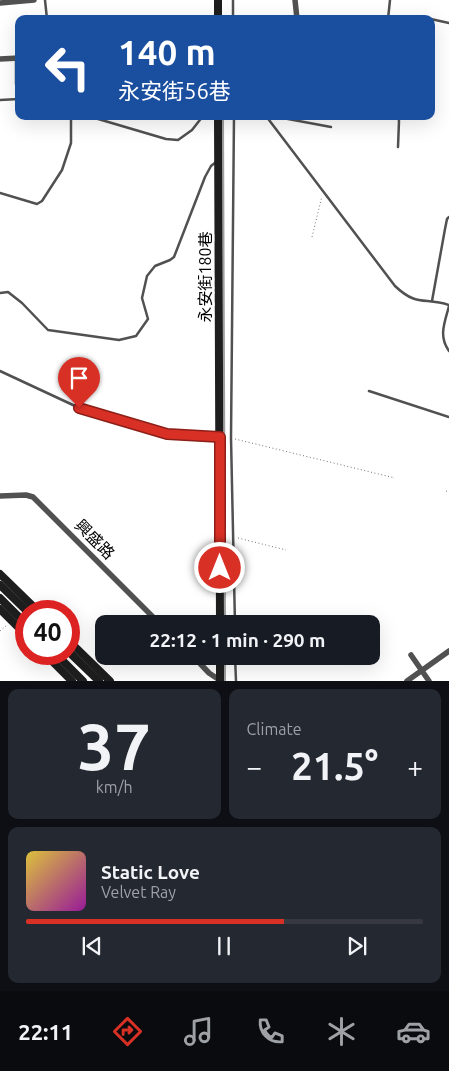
<!DOCTYPE html>
<meta charset="utf-8">
<style>
:root{--surface:#171b24;--page:#242831;--text:#f1f3f6;--muted:#9ea1a6;--line:#363941;--accent:#d93025}
body{margin:0;font-family:Ubuntu,"Noto Sans TC",sans-serif;background:var(--page);color:var(--text);height:100vh;display:flex;flex-direction:column;font-size:19px;white-space:nowrap}
*{box-sizing:border-box;margin:0}
p{font-size:16px;color:var(--muted)}
.icon{flex:none;width:28px;height:28px;fill:none;stroke:currentColor;stroke-width:2;stroke-linecap:round;stroke-linejoin:round}
.map{position:relative;height:681px;overflow:hidden}
.panel{display:flex;flex-direction:column;gap:8px;padding:8px;background:#0d0f14;flex:1}
.panel>*{flex:none}
.hud{position:absolute;left:15px;top:15px;width:420px;height:105px;border-radius:10px;box-shadow:0 5px 20px #0002;background:#1a4fa0;color:#fff;overflow:hidden}
.speed{position:absolute;left:15px;top:600px;display:flex;gap:10px;font-size:25px;font-weight:700;text-align:center}
.speed>*{display:grid;place-content:center;width:65px;height:65px;border-radius:50%;background:var(--surface);box-shadow:0 5px 20px #0002;line-height:1}
.speed .limit{border:8px solid #d22;background:#fff;color:#111}
.pin{position:absolute;display:grid;place-items:center;width:42px;height:42px;color:#fff;margin:-51px -21px;border-radius:50% 50% 50% 0;rotate:-45deg;box-shadow:0 0 5px #0007}
.pin .icon{rotate:45deg}
.me{position:absolute;width:55px;margin:-28px;rotate:0deg;stroke-linejoin:round;filter:drop-shadow(0 0 4px #0008)}
.turn{display:flex;align-items:center;gap:18px;height:105px;padding:0 20px;font-size:22px}
.turn .icon{width:65px;height:65px;stroke-width:2.5}
.turn b{display:block;font-size:35px;line-height:42px}
.big{font-size:38px;font-weight:600;line-height:1.1}
.panel .tile{flex:1;display:flex;flex-direction:column;justify-content:center;gap:8px;min-width:0;padding:0 18px;border-radius:10px;background:var(--page)}
.panel .dial{align-items:center;gap:0}
.dial b{font-size:65px;line-height:1}
.song{display:flex;align-items:center;gap:15px}
.cover{width:60px;height:60px;border-radius:8px;background:linear-gradient(135deg,hsl(50 70% 55%),hsl(300 70% 35%))}
.played{height:5px;border-radius:2px;background:linear-gradient(90deg,var(--accent) 65%,var(--line) 65%)}
.keys{display:flex;justify-content:space-around;direction:ltr}
.heat{display:flex;justify-content:space-between;align-items:center;font-size:28px;direction:ltr}
.panel .tiles{flex:1;display:grid;gap:8px;grid-template-columns:1fr 1fr}
.tile:last-child{grid-column:span 2}
.trip{position:absolute;left:95px;top:615px;width:285px;height:50px;border-radius:10px;background:var(--surface);box-shadow:0 5px 20px #0002;font-weight:600;line-height:50px;text-align:center}
.dock{display:flex;height:80px;justify-content:space-around;align-items:center;background:#090b0e;color:var(--muted)}
.dock .icon{width:35px;height:35px}
.dock .current{color:var(--accent)}
.dock b{font-size:22px;color:var(--text)}
.map>svg:first-child{display:block}
.lines{fill:none;stroke-linecap:round;stroke-linejoin:round}
.stream{stroke:#9f9f9f;stroke-width:2}
.path{stroke:#737373;stroke-width:1;stroke-dasharray:1 2.5;stroke-linecap:butt}
.lane{stroke:#515151;stroke-width:2.5}
.street{stroke:#515151;stroke-width:5.5}
.secondary{stroke:#1e1e1e;stroke-width:8}
.route-casing{stroke:#8d1f18;stroke-width:12}
.route{stroke:#d93025;stroke-width:9}
.labels{text-anchor:middle;stroke-width:4.5;stroke-linejoin:round;paint-order:stroke}
.street-label{font-size:16px;fill:#000;stroke:#fff}
</style>
<div class="map">
<svg width="449" height="681" viewBox="0 0 449 681">
<rect width="100%" height="100%" fill="#fff"/>
<g class="lines">
<g class="stream">
<polyline points="223,116 225,624"/>
<polyline points="225,656 225,681"/>
</g>
<g class="path">
<polyline points="312,237 322,196"/>
<polyline points="235,439 395,478"/>
<polyline points="446,491 449,492"/>
<polyline points="238,538 286,550"/>
<polyline points="0,631 7,625"/>
</g>
<g class="lane">
<polyline points="45,0 47,19"/>
<polyline points="233,0 233,19"/>
<polyline points="388,19 390,0"/>
<polyline points="431,19 449,23"/>
<polyline points="16,84 16,58"/>
<polyline points="0,100 19,99"/>
<polyline points="88,116 166,139 178,140 192,130 203,116"/>
<polyline points="234,116 231,438 235,624"/>
<path d="M266 116 395 286C417 307 424 297 449 305"/>
<polyline points="272,116 331,127"/>
<polyline points="398,116 399,121 398,147"/>
<polyline points="0,193 37,204 42,201 62,170 71,143 71,116"/>
<polyline points="0,293 8,292 22,303 48,330 119,340 136,336 148,319 142,298 147,276 155,266 170,260 174,257 205,177 211,166 216,162"/>
<polyline points="432,301 445,229 447,219 449,217"/>
<path d="M449 306C445 322 438 336 449 351"/>
<polyline points="0,371 88,412 167,434 218,437"/>
<polyline points="369,391 449,417"/>
<polyline points="235,656 236,681"/>
</g>
<g class="street">
<polyline points="295,0 297,19"/>
<polyline points="0,3 34,0"/>
<polyline points="0,59 19,58"/>
<polyline points="0,496 26,495 33,497 160,624"/>
<polyline points="411,655 429,681"/>
<polyline points="193,656 209,673 221,681"/>
<polyline points="407,681 449,651"/>
</g>
<g class="secondary">
<polyline points="218,19 218,0"/>
<polyline points="218,116 220,624"/>
<polyline points="0,574 38,611"/>
<polyline points="0,585 27,611"/>
<polyline points="0,598 26,624"/>
<polyline points="0,609 26,635"/>
<polyline points="69,641 110,681"/>
<polyline points="69,652 99,681"/>
<polyline points="45,654 72,681"/>
<polyline points="56,654 83,681"/>
<polyline points="220,656 220,681"/>
</g>
</g>
<g class="lines">
<defs>
<polyline id="route" points="79,408 167,434 220,437 220,568"/>
</defs>
<use href="#route" class="route-casing"/>
<use href="#route" class="route"/>
</g>
<g class="labels">
<g class="street-label">
<text transform="translate(205 277) rotate(-90)" y="6">永安街180巷</text>
<text transform="translate(95 539) rotate(45)" y="6">興盛路</text>
</g>
</g>
</svg>
<div class="speed"><div class="limit">40</div></div>
<div class="pin" style="left:79px;top:408px;background:#d93025"><svg class="icon" aria-label="arrive" viewBox="0 0 24 24"><path d="M6 21V4h12l-3 4 3 4H6"/></svg></div>
<svg class="me" style="left:220px;top:568px" viewBox="-20 -20 40 40"><circle r="17" fill="#d93025" stroke="#fff" stroke-width="3"/><path d="M0-11L8 9 0 5-8 9z" fill="#fff"/></svg>
<div class="trip">22:12 · 1 min · 290 m</div>
<div class="hud">
<div class="turn"><svg class="icon" aria-label="left" viewBox="0 0 24 24"><path d="M17 20v-9H6M10 6l-5 5 5 5"/></svg><div><b>140 m</b>永安街56巷</div></div>
</div>
</div>
<section class="panel">
<div class="tiles">
<div class="tile dial"><b>37</b><p>km/h</p></div>
<div class="tile"><p>Climate</p>
<div class="heat"><a>−</a><b class="big">21.5°</b><a>+</a></div>
</div>
<div class="tile">
<div class="song"><i class="cover"></i><div><b>Static Love</b><p>Velvet Ray</p></div></div>
<div class="played"></div>
<div class="keys"><svg class="icon" aria-label="previous" viewBox="0 0 24 24"><path d="M18 5L8 12l10 7zM5 5v14"/></svg><svg class="icon" aria-label="pause" viewBox="0 0 24 24"><path d="M8 5v14M16 5v14"/></svg><svg class="icon" aria-label="next" viewBox="0 0 24 24"><path d="M6 5l10 7-10 7zM19 5v14"/></svg></div>
</div>
</div>
</section>
<nav class="dock">
<b>22:11</b>
<svg class="icon current" aria-label="directions" viewBox="0 0 24 24"><path d="M12 3l9 9-9 9-9-9zM9 14v-3h6M13 9l2 2-2 2"/></svg>
<svg class="icon" aria-label="music" viewBox="0 0 24 24"><path d="M9 18V5l10-2v13"/><circle cx="6" cy="18" r="3"/><circle cx="16" cy="16" r="3"/></svg>
<svg class="icon" aria-label="phone" viewBox="0 0 24 24"><path d="M5 4h4l2 5-3 2q2 4 5 5l2-3 5 2v4C11 20 4 13 5 4z"/></svg>
<svg class="icon" aria-label="climate" viewBox="0 0 24 24"><path d="M12 3v18M4 7l16 10M4 17L20 7"/></svg>
<svg class="icon" aria-label="car" viewBox="0 0 24 24"><path d="M5 17H2v-5l4-1 3-4h7l3 4 3 1v5h-3M9 17h6M6 11h13"/><circle cx="7" cy="17" r="2"/><circle cx="17" cy="17" r="2"/></svg>
</nav>
